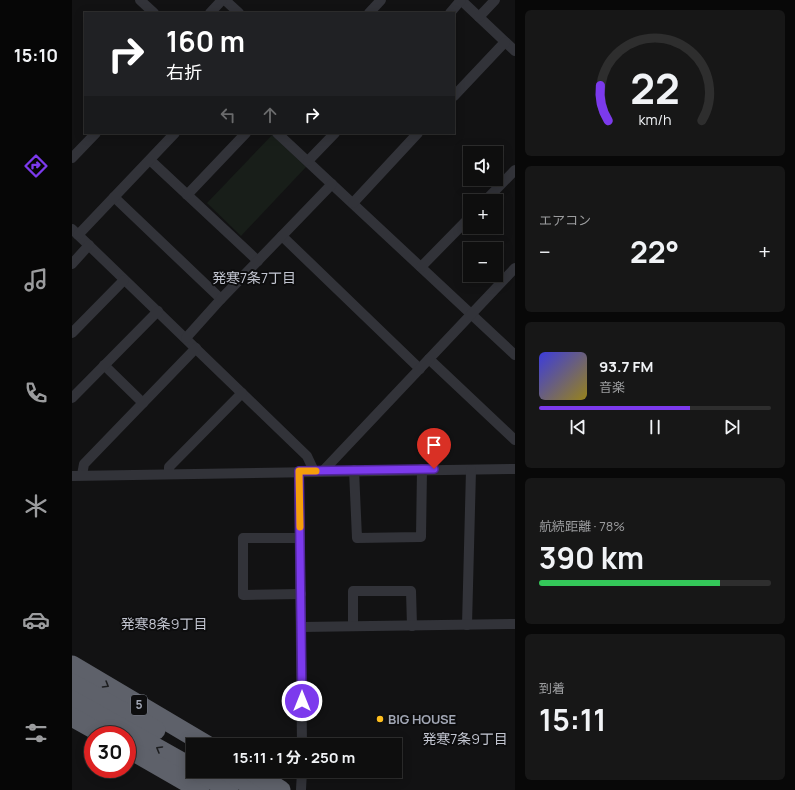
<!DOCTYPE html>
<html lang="ja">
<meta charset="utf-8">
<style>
:root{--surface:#0e0e0e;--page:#171717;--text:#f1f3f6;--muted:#9b9c9e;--line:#2e2e2e;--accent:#7c3aed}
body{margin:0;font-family:Manrope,"Noto Sans JP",sans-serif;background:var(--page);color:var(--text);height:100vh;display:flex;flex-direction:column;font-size:15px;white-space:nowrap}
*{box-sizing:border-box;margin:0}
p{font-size:13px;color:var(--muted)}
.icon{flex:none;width:22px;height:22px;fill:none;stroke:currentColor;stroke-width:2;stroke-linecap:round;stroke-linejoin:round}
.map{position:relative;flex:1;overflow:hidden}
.drawer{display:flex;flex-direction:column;gap:10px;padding:10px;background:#080808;width:280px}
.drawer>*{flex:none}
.guide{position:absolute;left:12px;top:12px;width:371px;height:122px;border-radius:0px;box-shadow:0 2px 10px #0003,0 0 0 1px var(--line);background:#202124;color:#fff;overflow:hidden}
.fabs{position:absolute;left:391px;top:146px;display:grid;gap:8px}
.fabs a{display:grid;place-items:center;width:40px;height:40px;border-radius:0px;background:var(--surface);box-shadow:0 2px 10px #0003,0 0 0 1px var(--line);font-size:20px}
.speed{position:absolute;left:12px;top:726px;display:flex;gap:8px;font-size:20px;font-weight:700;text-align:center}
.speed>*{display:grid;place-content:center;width:52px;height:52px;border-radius:50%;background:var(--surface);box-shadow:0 2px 10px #0003,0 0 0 1px var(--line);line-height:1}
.speed .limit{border:6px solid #d22;background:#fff;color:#111}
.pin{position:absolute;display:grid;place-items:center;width:34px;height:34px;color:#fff;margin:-41px -17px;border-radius:50% 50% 50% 0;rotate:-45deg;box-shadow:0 0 4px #0007}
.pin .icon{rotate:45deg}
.me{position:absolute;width:44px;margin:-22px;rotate:0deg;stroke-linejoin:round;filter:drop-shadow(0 0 3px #0008)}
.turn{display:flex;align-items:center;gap:14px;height:84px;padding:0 16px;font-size:18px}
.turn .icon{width:52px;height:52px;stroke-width:2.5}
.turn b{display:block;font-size:28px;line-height:34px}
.lanes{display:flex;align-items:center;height:38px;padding:0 16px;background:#0003;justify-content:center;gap:20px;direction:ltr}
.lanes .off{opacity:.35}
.big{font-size:30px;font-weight:700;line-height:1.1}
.drawer .card{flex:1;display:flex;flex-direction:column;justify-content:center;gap:6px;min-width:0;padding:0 14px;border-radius:6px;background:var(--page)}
.drawer .dial{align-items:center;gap:0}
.dial svg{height:104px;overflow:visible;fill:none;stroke:var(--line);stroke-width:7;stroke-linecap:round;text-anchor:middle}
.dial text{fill:var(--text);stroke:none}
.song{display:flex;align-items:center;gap:12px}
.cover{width:48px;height:48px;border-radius:6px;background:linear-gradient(135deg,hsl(240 70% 55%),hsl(50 70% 35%))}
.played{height:4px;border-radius:2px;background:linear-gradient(90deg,var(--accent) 65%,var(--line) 65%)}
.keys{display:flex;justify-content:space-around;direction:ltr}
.heat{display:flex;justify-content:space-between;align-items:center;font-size:22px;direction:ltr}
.charge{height:6px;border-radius:3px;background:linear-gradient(90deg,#34c759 78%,var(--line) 0)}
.trip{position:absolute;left:114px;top:738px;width:216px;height:40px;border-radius:0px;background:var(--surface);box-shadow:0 2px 10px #0003,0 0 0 1px var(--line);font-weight:700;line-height:40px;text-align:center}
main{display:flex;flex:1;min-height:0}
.tabs{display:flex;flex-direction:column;width:72px;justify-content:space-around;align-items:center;background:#060606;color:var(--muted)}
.tabs .icon{width:28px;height:28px}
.tabs .current{color:var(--accent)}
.tabs b{font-size:18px;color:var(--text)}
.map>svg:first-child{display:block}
.green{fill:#181e19}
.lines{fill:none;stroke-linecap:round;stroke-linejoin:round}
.street{stroke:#323339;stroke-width:10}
.highway{stroke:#5e616a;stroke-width:19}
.oneway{stroke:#1d1e20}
.route-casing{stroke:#51269a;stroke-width:10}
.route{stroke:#7c3aed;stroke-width:7}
.slow{stroke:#f59e0b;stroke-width:7}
.poi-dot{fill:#ffbf1e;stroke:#0d0d0e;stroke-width:1.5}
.labels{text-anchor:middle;stroke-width:4;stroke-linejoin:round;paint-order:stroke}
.shield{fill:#0d0d0e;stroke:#757983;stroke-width:1}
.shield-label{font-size:12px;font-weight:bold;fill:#a2a7b5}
.poi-label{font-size:13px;font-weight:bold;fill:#a2a7b5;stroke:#0d0d0e;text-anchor:start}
.neighbourhood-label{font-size:14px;fill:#c3c6d1;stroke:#0d0d0e}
</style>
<main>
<nav class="tabs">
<b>15:10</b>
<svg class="icon current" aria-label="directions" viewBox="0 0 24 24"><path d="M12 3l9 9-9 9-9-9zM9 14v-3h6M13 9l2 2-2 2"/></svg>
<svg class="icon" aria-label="music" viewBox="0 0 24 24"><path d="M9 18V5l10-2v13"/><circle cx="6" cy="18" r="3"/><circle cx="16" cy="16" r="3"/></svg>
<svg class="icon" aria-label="phone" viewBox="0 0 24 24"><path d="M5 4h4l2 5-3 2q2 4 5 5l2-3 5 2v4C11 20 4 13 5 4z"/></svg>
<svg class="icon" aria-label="climate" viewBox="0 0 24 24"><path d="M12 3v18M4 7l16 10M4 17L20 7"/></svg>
<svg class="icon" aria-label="car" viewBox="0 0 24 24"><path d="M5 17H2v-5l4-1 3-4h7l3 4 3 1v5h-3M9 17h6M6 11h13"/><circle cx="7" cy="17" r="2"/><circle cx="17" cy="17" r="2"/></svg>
<svg class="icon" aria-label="filters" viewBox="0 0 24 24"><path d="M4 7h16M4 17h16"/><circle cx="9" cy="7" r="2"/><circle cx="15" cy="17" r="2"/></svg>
</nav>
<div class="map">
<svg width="443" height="790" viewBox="0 0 443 790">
<rect width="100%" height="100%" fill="#121213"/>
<polygon class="green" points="200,135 234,167 169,236 135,203"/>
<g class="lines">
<g class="street">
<polyline points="68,0 82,13"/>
<polyline points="153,0 167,13"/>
<polyline points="389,0 443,51"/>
<polyline points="138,13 150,0"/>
<polyline points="297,13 309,0"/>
<polyline points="378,13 389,0"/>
<polyline points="407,17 423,0"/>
<polyline points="382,96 433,42"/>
<polyline points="205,133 443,355"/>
<polyline points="0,158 24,133"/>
<polyline points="78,160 186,261"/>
<polyline points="236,161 263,133"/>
<polyline points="115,195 174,133"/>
<polyline points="42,197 149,299"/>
<polyline points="413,201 443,170"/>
<polyline points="281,203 346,133"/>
<polyline points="0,229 235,456 242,471"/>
<polyline points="6,235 103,133"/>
<polyline points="210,236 348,369"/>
<polyline points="0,264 17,245"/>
<polyline points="349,267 398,217"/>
<polyline points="0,333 52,280"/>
<polyline points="114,338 149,299 260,184"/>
<polyline points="357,359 443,440"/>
<polyline points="32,365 71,403"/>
<polyline points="0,398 86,311"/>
<polyline points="282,470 285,538 349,537 350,469"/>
<polyline points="227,471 230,745"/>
<polyline points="251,471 443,268"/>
<polyline points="97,474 97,467 170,393"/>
<polyline points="10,475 12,464 124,348"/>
<polyline points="0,476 443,469"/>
<polyline points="228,538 171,538 171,595 229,594"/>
<polyline points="395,625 399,470"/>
<polyline points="281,626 281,591 339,591 340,626"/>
<polyline points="230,627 443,624"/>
<polyline points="229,790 230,771"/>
</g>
<g class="highway">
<polyline points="0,665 135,745"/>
<polyline points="0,683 84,730"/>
<polyline points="0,700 121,768"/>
<polyline points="0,717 32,735"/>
<polyline points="55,748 128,790"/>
<polyline points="125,771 157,790"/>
<polyline points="154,771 186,790"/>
<polyline points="179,771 209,790"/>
</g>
</g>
<defs><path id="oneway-chevron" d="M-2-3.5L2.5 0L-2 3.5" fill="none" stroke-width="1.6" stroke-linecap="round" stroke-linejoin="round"/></defs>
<g class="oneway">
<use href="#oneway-chevron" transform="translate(34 685) rotate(31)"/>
<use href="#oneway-chevron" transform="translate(87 749) rotate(-150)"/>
</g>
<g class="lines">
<defs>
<polyline id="route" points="230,701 227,471 362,469"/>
</defs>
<use href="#route" class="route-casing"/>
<use href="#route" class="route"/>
<polyline class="slow" points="228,527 227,471 244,471"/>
</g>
<circle class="poi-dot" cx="308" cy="719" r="4"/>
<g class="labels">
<rect class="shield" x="59" y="695" width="16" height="20" rx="3"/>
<g class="shield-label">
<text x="67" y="709">5</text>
</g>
<g class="poi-label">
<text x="316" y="724">BIG HOUSE</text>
</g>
<g class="neighbourhood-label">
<text x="182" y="283">発寒7条7丁目</text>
<text x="92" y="629">発寒8条9丁目</text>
<text x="393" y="744">発寒7条9丁目</text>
</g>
</g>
</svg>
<div class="fabs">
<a><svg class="icon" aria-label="sound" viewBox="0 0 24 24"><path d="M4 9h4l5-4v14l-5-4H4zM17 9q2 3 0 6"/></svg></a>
<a>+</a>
<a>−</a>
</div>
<div class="speed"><div class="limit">30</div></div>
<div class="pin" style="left:362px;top:469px;background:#d93025"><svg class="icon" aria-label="arrive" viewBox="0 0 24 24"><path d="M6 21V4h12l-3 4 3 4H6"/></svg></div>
<svg class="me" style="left:230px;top:701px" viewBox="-20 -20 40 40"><circle r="17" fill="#7c3aed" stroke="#fff" stroke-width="3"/><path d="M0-11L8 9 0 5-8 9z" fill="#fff"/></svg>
<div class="trip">15:11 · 1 分 · 250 m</div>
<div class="guide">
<div class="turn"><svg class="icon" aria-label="right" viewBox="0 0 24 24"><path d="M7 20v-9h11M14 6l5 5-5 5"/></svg><div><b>160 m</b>右折</div></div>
<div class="lanes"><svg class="icon off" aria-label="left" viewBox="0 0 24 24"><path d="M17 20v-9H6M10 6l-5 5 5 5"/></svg><svg class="icon off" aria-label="ahead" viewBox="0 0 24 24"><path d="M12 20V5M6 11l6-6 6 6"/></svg><svg class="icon" aria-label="right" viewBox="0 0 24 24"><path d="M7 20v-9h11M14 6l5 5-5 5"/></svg></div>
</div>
</div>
<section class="drawer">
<div class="card dial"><svg viewBox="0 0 100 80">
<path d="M14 69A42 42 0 1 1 86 69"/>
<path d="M14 69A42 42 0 0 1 8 42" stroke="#7c3aed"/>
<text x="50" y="56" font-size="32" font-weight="700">22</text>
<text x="50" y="72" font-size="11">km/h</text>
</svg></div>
<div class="card"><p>エアコン</p>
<div class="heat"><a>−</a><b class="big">22°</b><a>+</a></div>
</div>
<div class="card">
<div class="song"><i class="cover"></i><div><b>93.7 FM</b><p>音楽</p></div></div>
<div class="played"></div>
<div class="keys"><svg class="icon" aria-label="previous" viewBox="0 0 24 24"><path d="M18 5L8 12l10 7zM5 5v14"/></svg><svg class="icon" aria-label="pause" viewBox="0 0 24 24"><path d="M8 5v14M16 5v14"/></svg><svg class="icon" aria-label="next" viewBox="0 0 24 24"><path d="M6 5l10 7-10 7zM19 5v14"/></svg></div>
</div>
<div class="card"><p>航続距離 · 78%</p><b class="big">390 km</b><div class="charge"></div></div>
<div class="card"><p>到着</p><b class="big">15:11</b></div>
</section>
</main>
